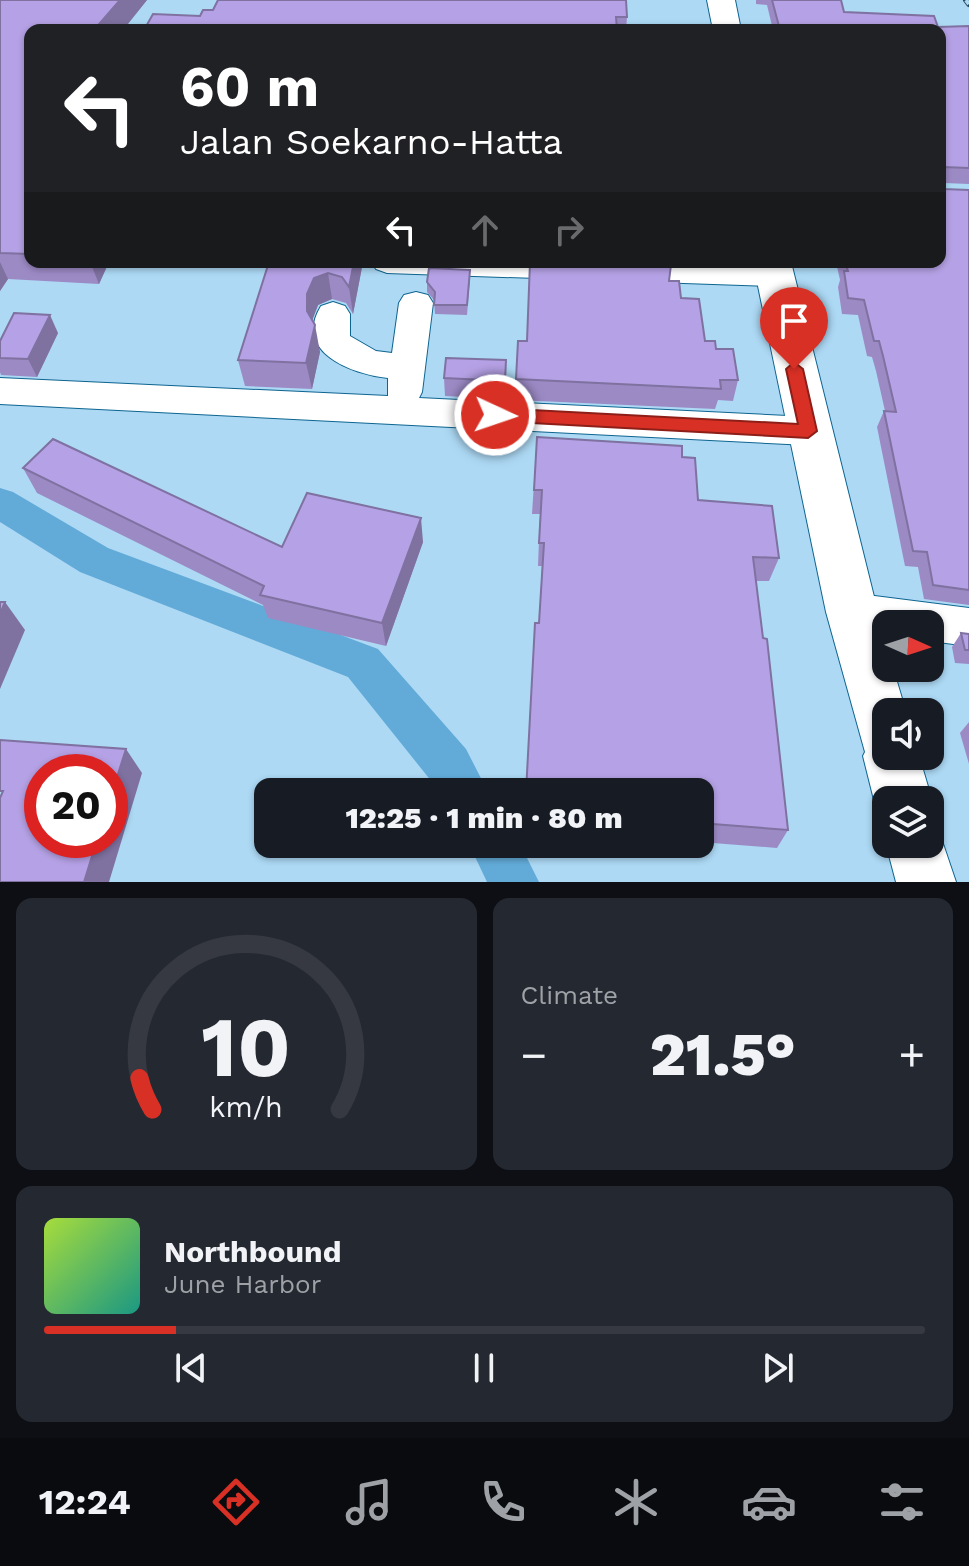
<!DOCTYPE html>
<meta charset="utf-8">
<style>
:root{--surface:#171b24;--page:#242831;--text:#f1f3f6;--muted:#9ea1a6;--line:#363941;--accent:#d93025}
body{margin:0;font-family:"Work Sans",sans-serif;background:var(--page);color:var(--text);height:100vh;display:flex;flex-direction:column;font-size:30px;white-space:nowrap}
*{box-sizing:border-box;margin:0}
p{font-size:26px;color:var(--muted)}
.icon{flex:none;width:44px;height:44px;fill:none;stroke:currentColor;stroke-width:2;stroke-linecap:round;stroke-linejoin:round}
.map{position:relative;height:882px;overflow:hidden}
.details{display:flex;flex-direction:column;gap:16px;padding:16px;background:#0d0f14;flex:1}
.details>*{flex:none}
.top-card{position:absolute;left:24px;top:24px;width:922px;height:244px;border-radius:16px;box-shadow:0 2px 6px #0004;background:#202124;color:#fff;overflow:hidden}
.needle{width:52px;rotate:93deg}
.fabs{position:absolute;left:872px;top:610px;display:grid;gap:16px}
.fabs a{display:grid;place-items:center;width:72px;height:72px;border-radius:16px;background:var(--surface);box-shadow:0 2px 6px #0004;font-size:40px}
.speed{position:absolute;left:24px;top:754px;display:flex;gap:16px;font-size:40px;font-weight:700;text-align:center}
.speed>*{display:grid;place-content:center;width:104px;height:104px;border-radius:50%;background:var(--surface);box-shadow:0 2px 6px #0004;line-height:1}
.speed .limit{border:12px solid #d22;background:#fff;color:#111}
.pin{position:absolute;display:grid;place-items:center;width:68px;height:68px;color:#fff;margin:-82px -34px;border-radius:50% 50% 50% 0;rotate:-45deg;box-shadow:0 0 8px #0007}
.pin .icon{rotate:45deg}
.me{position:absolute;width:88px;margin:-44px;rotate:93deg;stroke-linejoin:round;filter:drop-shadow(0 0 6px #0008)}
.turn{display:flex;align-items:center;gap:28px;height:168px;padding:0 24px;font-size:36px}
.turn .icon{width:104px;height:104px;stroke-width:2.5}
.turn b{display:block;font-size:56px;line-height:68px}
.lanes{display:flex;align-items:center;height:76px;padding:0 24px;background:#0003;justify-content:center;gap:40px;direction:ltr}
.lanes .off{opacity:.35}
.big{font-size:60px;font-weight:800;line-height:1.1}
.details .tile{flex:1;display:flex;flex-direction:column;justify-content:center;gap:12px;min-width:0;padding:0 28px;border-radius:16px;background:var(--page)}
.details .dial{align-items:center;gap:0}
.dial svg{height:208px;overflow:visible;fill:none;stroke:var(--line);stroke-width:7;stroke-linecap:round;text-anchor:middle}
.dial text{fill:var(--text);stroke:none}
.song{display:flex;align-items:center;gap:24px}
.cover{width:96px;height:96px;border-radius:12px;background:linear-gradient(135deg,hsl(80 70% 55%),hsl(170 70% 35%))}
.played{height:8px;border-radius:4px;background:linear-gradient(90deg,var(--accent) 15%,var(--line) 15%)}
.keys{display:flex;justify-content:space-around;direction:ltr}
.heat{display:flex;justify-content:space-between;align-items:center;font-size:44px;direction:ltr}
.details .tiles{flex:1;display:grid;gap:16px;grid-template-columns:1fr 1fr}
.tile:last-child{grid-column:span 2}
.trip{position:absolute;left:254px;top:778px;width:460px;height:80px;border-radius:16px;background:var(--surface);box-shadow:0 2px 6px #0004;font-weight:800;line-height:80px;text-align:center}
.tab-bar{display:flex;height:128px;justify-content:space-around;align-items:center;background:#090b0e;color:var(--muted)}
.tab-bar .icon{width:56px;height:56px}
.tab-bar .current{color:var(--accent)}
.tab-bar b{font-size:36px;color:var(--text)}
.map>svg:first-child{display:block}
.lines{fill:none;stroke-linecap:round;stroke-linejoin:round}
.canal{fill:#62abd8;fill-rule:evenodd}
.minor-casing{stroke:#0d6590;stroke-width:2}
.major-casing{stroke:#0d6590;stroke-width:2}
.minor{fill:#fff;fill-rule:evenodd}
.major{fill:#fff;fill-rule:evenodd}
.rail-casing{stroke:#294a5e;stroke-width:6}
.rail{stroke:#add9f5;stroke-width:4;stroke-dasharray:13;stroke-linecap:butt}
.wall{fill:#9c8ac5}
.shaded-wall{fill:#7f71a0}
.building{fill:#b5a1e5;stroke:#7f71a0;stroke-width:2}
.route{fill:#d93025;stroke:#8d1f18;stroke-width:2}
</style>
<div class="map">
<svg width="969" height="882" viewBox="0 0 969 882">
<rect width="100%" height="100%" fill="#add9f5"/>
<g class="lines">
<g class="canal">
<polygon points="0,488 13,492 108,548 378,649 466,749 488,792 440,792 348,677 80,572 0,522"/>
<polygon points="469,844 520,844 539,882 487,882"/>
</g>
<defs>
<g id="minor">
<polygon points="371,262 707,262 786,267 790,275 786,283 774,286 387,273 376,269"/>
<path d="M416 292 428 295 433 303 422 392 419 398 808 417 821 421 827 431 821 441 808 445 0 404V378L388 396V378C351 374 293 352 321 306L333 302 345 306 350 314V336L376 351 392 353 399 303 404 295Z"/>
<polygon points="851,593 969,608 969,646 930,641 930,624 886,624 886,636 851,631 836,625 829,612 836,599"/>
</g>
<g id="major">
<polygon points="707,0 735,0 741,30 713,30"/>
<polygon points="753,262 791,262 886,645 886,668 893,668 906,712 886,712 886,756 919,756 932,800 930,804 930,800 886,800 886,821 874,800 863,756 865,752 826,612"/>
<polygon points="930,821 936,823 956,882 896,882 886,844 886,843 930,844"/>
</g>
</defs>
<use href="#minor" class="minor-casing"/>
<use href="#major" class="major-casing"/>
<use href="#minor" class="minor"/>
<use href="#major" class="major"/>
<defs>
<polyline id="rail" points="966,0 969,4"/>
</defs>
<use href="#rail" class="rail-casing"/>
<use href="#rail" class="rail"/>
</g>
<g class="wall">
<polygon points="0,0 147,0 123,30 30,30 30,262 109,262 99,284 8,279 0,291"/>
<polygon points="756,0 841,0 844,12 938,27 969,26 969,184 944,183 944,189 969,190 969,605 924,599 918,567 905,566 877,427 884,411 885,411 876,371 872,357 867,356 858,315 842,314 838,287 840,280 836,262 940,262 940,30 773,30 767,5 756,4"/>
<polygon points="200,16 627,17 626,30 144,30"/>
<polygon points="269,262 363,262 353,314 346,303 332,299 318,305 312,320 320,352 312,389 245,386 238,360"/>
<polygon points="470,279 467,315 435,314 434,300 427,292 427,282"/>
<polygon points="669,281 681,298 705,341 716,349 738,380 733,401 718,400 715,409 516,400 518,341 526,341"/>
<polygon points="58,333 37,377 1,375 0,372 0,341"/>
<polygon points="506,360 505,399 445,396 444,378"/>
<polygon points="537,437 682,457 698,500 779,558 769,581 756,581 788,830 777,848 700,842 700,792 539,623 542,566 538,566 540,514 532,514"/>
<polygon points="23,468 282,547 423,542 386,646 268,618 263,605 37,493"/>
<polygon points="961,633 969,634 969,664 955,663 952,647"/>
<polygon points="969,722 969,764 960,733"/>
</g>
<g class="shaded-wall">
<polygon points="120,0 147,0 123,30 94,30"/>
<polygon points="0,262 8,279 0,291"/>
<polygon points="90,262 109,262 99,284"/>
<polygon points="354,262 363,262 353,314 349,287"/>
<polygon points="328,273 332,299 318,305 312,321 307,311 307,294 314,278"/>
<polygon points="50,315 58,333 37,377 28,359"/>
<polygon points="315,325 320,352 312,389 306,363"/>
<polygon points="421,518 423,542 386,646 382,623"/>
<polygon points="5,602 25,630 0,689 0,614"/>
<polygon points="126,749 142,773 109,882 84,882 97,840 110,840 110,799"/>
</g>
<g class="building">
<polygon points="0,0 120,0 94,30 30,30 30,254 0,253"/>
<polygon points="218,0 626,0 627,17 616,17 617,30 144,30 153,14 200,16 203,10 213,10"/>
<polygon points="772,0 841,0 844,12 934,16 938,27 969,26 969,168 944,167 944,189 969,190 969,590 933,585 927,552 913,551 884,411 896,412 883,356 879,341 874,341 864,300 848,298 844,271 848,271 845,262 940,262 940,30 780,30"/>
<polygon points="269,262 354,262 349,287 342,277 328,273 314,278 307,294 307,311 315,325 306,363 238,360"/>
<polygon points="530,262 590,262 671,265 669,281 679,281 681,298 699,299 705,341 715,341 716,349 733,349 738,380 720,380 721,389 516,379 518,341 527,341"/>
<polygon points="429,268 470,270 467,305 434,305 435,292 427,282"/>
<polygon points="14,313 50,315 28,359 0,358 0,341"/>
<polygon points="446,358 506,360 505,381 444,378"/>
<polygon points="537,437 682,446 682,457 695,458 698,500 772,506 779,558 753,557 763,638 767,639 788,830 700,823 700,792 526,792 535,623 539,623 544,543 539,543 542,490 534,490"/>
<polygon points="53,439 282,547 307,493 421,518 382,623 260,595 264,586 23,468"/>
<polygon points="0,602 5,602 0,614"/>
<polygon points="961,633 969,634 969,650 965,650"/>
<polygon points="0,740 126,749 110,799 110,772 42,772 42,840 97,840 84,882 0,882 0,798 3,791 0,791"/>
</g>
<polygon class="route" points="794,362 803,369 817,431 808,438 495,421 486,415 495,408 798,424 786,369"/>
</svg>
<div class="fabs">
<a><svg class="needle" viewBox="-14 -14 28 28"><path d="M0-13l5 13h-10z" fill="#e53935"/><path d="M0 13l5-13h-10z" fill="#9ea1a6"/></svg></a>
<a><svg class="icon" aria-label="sound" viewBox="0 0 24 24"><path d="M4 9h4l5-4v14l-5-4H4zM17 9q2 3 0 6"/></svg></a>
<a><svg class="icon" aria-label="layers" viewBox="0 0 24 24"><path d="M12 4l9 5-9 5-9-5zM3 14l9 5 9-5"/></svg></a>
</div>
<div class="speed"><div class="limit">20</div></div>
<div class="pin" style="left:794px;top:369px;background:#d93025"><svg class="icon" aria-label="arrive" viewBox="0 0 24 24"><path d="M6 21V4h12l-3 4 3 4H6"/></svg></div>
<svg class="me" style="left:495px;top:415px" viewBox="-20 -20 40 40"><circle r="17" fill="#d93025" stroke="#fff" stroke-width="3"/><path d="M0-11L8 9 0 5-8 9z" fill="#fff"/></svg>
<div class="trip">12:25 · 1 min · 80 m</div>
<div class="top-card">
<div class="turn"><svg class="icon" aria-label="left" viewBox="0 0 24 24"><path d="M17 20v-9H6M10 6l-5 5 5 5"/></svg><div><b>60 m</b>Jalan Soekarno-Hatta</div></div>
<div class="lanes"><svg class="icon" aria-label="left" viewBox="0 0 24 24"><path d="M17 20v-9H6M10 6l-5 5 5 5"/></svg><svg class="icon off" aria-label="ahead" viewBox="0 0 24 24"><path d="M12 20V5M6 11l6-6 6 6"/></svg><svg class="icon off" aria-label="right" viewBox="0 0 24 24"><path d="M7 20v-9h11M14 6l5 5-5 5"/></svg></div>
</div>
</div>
<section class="details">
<div class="tiles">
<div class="tile dial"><svg viewBox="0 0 100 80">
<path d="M14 69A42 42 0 1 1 86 69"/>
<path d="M14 69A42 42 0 0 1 9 57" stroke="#d93025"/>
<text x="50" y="56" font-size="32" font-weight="700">10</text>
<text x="50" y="72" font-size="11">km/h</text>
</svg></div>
<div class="tile"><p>Climate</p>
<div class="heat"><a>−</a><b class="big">21.5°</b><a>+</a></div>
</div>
<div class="tile">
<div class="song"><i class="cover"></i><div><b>Northbound</b><p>June Harbor</p></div></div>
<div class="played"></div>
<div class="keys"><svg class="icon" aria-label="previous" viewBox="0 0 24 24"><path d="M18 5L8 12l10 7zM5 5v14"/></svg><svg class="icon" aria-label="pause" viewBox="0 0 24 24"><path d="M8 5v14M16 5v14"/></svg><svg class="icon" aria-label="next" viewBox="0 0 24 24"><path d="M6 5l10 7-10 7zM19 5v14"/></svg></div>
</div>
</div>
</section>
<nav class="tab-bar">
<b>12:24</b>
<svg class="icon current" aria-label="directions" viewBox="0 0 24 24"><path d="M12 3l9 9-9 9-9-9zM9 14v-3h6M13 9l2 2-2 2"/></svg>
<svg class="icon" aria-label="music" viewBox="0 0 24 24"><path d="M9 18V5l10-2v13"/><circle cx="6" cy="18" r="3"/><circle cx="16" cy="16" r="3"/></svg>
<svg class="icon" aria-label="phone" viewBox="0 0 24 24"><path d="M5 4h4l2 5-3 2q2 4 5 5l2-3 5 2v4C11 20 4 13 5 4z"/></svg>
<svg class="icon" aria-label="climate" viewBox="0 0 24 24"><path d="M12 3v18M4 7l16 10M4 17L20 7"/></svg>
<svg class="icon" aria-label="car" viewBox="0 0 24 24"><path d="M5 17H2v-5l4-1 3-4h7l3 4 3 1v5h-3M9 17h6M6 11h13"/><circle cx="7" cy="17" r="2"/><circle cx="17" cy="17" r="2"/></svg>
<svg class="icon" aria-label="filters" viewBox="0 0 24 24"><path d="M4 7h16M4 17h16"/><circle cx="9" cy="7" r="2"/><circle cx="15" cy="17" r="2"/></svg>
</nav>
